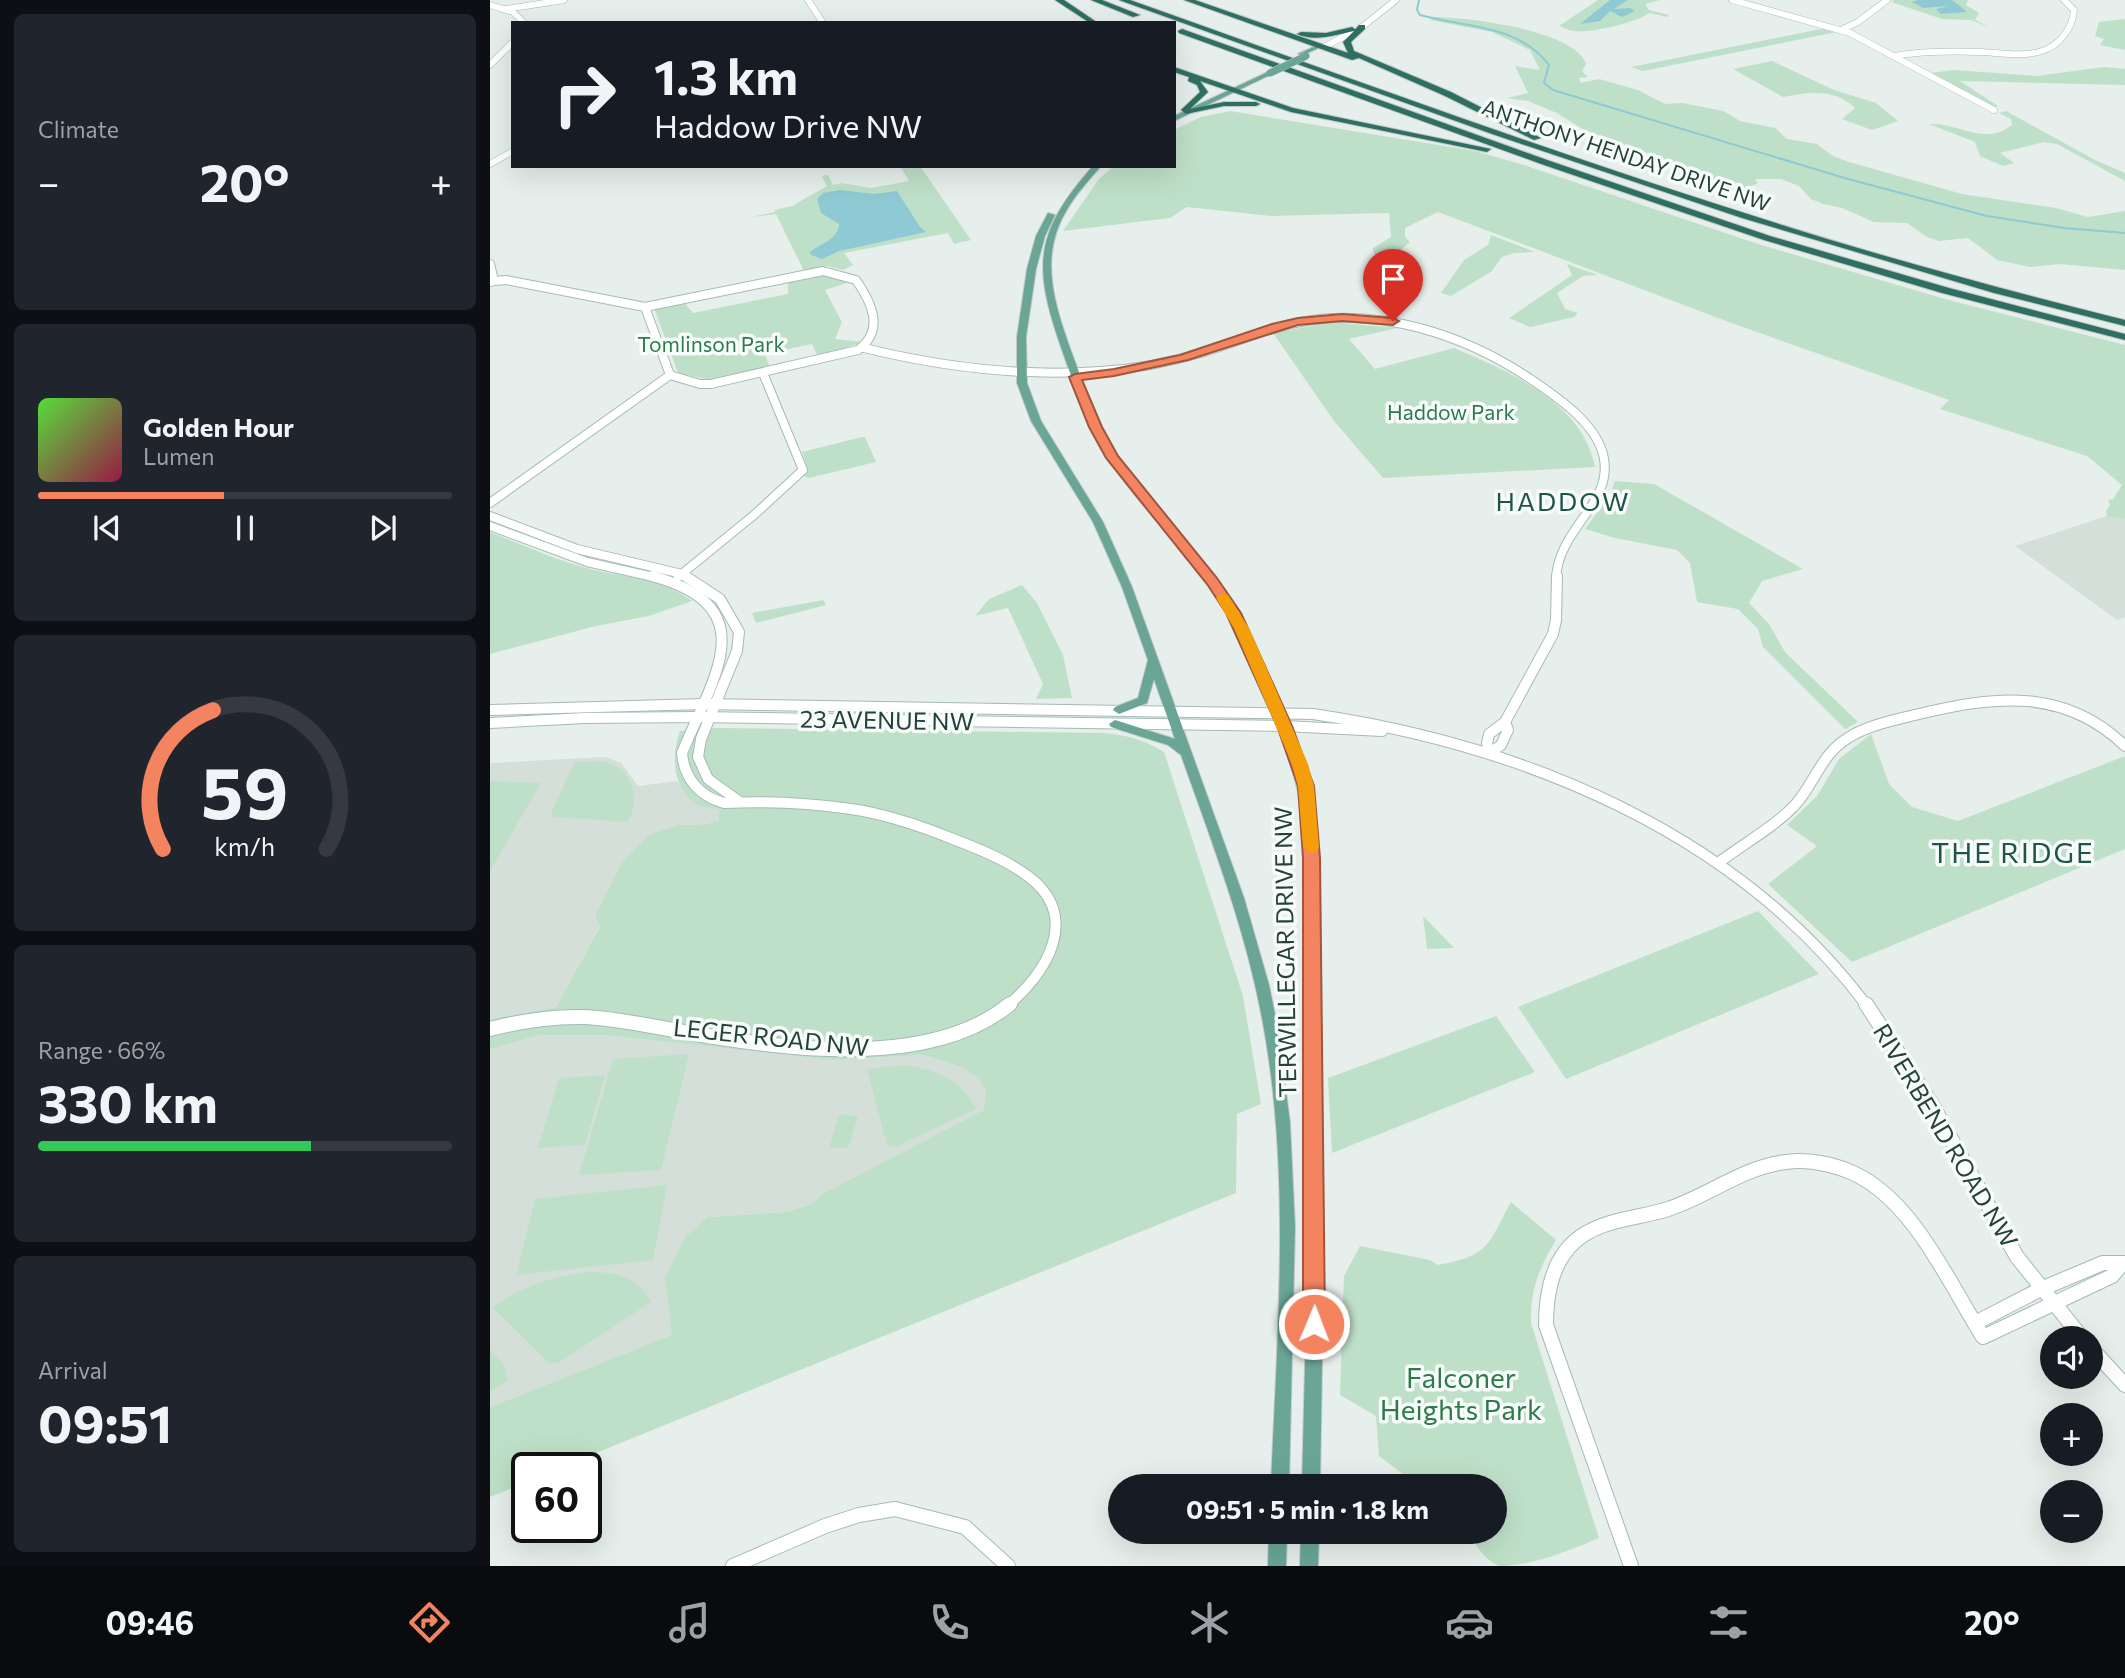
<!DOCTYPE html>
<meta charset="utf-8">
<style>
:root{--surface:#171b24;--page:#20242c;--text:#f1f3f6;--muted:#9ea1a6;--line:#363941;--accent:#f4845f}
body{margin:0;font-family:Commissioner,sans-serif;background:var(--page);color:var(--text);height:100vh;display:flex;flex-direction:column;font-size:26px;white-space:nowrap}
*{box-sizing:border-box;margin:0}
p{font-size:23px;color:var(--muted)}
.icon{flex:none;width:38px;height:38px;fill:none;stroke:currentColor;stroke-width:2;stroke-linecap:round;stroke-linejoin:round}
.map{position:relative;flex:1;overflow:hidden}
.side{display:flex;flex-direction:column;gap:14px;padding:14px;background:#0d0f14;width:490px}
.side>*{flex:none}
.hud{position:absolute;left:21px;top:21px;width:665px;height:147px;border-radius:0px;box-shadow:0 7px 28px #0002;background:#171b24;color:var(--text);overflow:hidden}
.controls{position:absolute;left:1550px;top:1326px;display:grid;gap:14px}
.controls a{display:grid;place-items:center;width:63px;height:63px;border-radius:50%;background:var(--surface);box-shadow:0 7px 28px #0002;font-size:35px}
.speed{position:absolute;left:21px;top:1452px;display:flex;gap:14px;font-size:35px;font-weight:700;text-align:center}
.speed>*{display:grid;place-content:center;width:91px;height:91px;border-radius:50%;background:var(--surface);box-shadow:0 7px 28px #0002;line-height:1}
.speed .limit{border:4px solid #111;border-radius:10px;background:#fff;color:#111}
.pin{position:absolute;display:grid;place-items:center;width:60px;height:60px;color:#fff;margin:-72px -30px;border-radius:50% 50% 50% 0;rotate:-45deg;box-shadow:0 0 7px #0007}
.pin .icon{rotate:45deg}
.me{position:absolute;width:77px;margin:-38px;rotate:1deg;stroke-linejoin:round;filter:drop-shadow(0 0 5px #0008)}
.turn{display:flex;align-items:center;gap:24px;height:147px;padding:0 28px;font-size:32px}
.turn .icon{width:91px;height:91px;stroke-width:2.5}
.turn b{display:block;font-size:49px;line-height:60px}
.big{font-size:52px;font-weight:700;line-height:1.1}
.side .card{flex:1;display:flex;flex-direction:column;justify-content:center;gap:10px;min-width:0;padding:0 24px;border-radius:10px;background:var(--page)}
.side .dial{align-items:center;gap:0}
.dial svg{height:182px;overflow:visible;fill:none;stroke:var(--line);stroke-width:7;stroke-linecap:round;text-anchor:middle}
.dial text{fill:var(--text);stroke:none}
.song{display:flex;align-items:center;gap:21px}
.cover{width:84px;height:84px;border-radius:10px;background:linear-gradient(135deg,hsl(110 70% 55%),hsl(340 70% 35%))}
.played{height:7px;border-radius:4px;background:linear-gradient(90deg,var(--accent) 45%,var(--line) 45%)}
.keys{display:flex;justify-content:space-around;direction:ltr}
.heat{display:flex;justify-content:space-between;align-items:center;font-size:38px;direction:ltr}
.charge{height:10px;border-radius:5px;background:linear-gradient(90deg,#34c759 66%,var(--line) 0)}
.trip{position:absolute;left:618px;top:1474px;width:399px;height:70px;border-radius:35px;background:var(--surface);box-shadow:0 7px 28px #0002;font-weight:700;line-height:70px;text-align:center}
.menu{display:flex;height:112px;justify-content:space-around;align-items:center;background:#090b0e;color:var(--muted)}
.menu .icon{width:49px;height:49px}
.menu .selected{color:var(--accent)}
.menu b{font-size:32px;color:var(--text)}
main{display:flex;flex:1;min-height:0}
.map>svg:first-child{display:block}
.built{fill:#d4dfda}
.green{fill:#bfe0c8}
.water{fill:#8ec9d4}
.lines{fill:none;stroke-linecap:round;stroke-linejoin:round}
.stream{stroke:#8ec9d4;stroke-width:2}
.secondary-far3-casing{stroke:#a4bbb3;stroke-width:7}
.secondary-far2-casing{stroke:#a4bbb3;stroke-width:10}
.secondary-far1-casing{stroke:#a4bbb3;stroke-width:12}
.secondary-casing{stroke:#a4bbb3;stroke-width:16}
.primary-casing{stroke:#c2cac8;stroke-width:2}
.highway-casing{stroke:#c2cac8;stroke-width:2}
.secondary-far3{stroke:#fff;stroke-width:6}
.secondary-far2{stroke:#fff;stroke-width:8}
.secondary-far1{stroke:#fff;stroke-width:10}
.secondary{stroke:#fff;stroke-width:14}
.primary{fill:#6aa596;fill-rule:evenodd}
.highway{fill:#2f6f62;fill-rule:evenodd}
.primary-bridge-casing{stroke:#c2cac8;stroke-width:8;stroke-linecap:butt}
.primary-bridge{stroke:#6aa596;stroke-width:7}
.route{fill:#f4845f;stroke:#9f563e;stroke-width:2}
.slow{fill:#f59e0b}
.labels{text-anchor:middle;stroke-width:7;stroke-linejoin:round;paint-order:stroke}
.far-street-label{font-size:21px;fill:#24423a;stroke:#f7fbf9}
.far-park-label{font-size:21px;fill:#2d7a4b;stroke:#f7fbf9}
.street-label{font-size:24px;fill:#24423a;stroke:#f7fbf9}
.neighbourhood-label{font-size:26px;letter-spacing:2px;fill:#1f5548;stroke:#f7fbf9}
.quarter-label{font-size:28px;letter-spacing:2px;fill:#1f5548;stroke:#f7fbf9}
.near-park-label{font-size:28px;fill:#2d7a4b;stroke:#f7fbf9}
</style>
<main>
<section class="side">
<div class="card"><p>Climate</p>
<div class="heat"><a>−</a><b class="big">20°</b><a>+</a></div>
</div>
<div class="card">
<div class="song"><i class="cover"></i><div><b>Golden Hour</b><p>Lumen</p></div></div>
<div class="played"></div>
<div class="keys"><svg class="icon" aria-label="previous" viewBox="0 0 24 24"><path d="M18 5L8 12l10 7zM5 5v14"/></svg><svg class="icon" aria-label="pause" viewBox="0 0 24 24"><path d="M8 5v14M16 5v14"/></svg><svg class="icon" aria-label="next" viewBox="0 0 24 24"><path d="M6 5l10 7-10 7zM19 5v14"/></svg></div>
</div>
<div class="card dial"><svg viewBox="0 0 100 80">
<path d="M14 69A42 42 0 1 1 86 69"/>
<path d="M14 69A42 42 0 0 1 36 8" stroke="#f4845f"/>
<text x="50" y="56" font-size="32" font-weight="700">59</text>
<text x="50" y="72" font-size="11">km/h</text>
</svg></div>
<div class="card"><p>Range · 66%</p><b class="big">330 km</b><div class="charge"></div></div>
<div class="card"><p>Arrival</p><b class="big">09:51</b></div>
</section>
<div class="map">
<svg width="1635" height="1566" viewBox="0 0 1635 1566">
<rect width="100%" height="100%" fill="#e6efeb"/>
<g class="built">
<polygon points="1617,516 1635,520 1635,617 1627,620 1525,546"/>
<polygon points="116,757 131,763 148,786 187,781 208,805 230,810 231,814 225,822 217,824 189,825 131,864 110,925 66,1007 0,1019 0,763"/>
<polygon points="51,1035 114,1035 342,1060 434,1055 471,1067 489,1079 496,1091 495,1110 334,1193 321,1204 297,1212 217,1217 195,1237 175,1277 183,1335 0,1407 0,1049"/>
</g>
<g class="green">
<path d="M1108 0H1170L1155 4 1159 10 1179 15 1178 17 1159 13C1149 22 1098 34 1084 31 1079 31 1073 27 1069 26Z"/>
<polygon points="1404,0 1478,0 1476,5 1489,13 1485,20 1501,28 1481,20 1452,19 1401,2"/>
<path d="M944 17C975 17 1086 30 1096 64L1092 71 1098 77 1089 78 1091 83 1109 79 1148 90 1175 104 1193 103 1233 111 1250 121 1285 128 1297 139 1327 144 1343 156 1359 162 1472 194 1566 208 1598 217 1635 211V270L1570 264 1540 267 1507 260 1478 238 1449 241 1437 237 1417 223 1384 222 1352 208 1333 204 1321 199 1309 186 1291 179H1267L1265 181 1268 183C1248 193 1207 189 1187 180V177L1199 173V168L1094 130 1067 113 1038 101 1017 98 1038 93 1025 66 1050 70 1040 50 1002 32 940 20Z"/>
<polygon points="1635,19 1635,50 1610,45 1614,39 1605,36 1609,22"/>
<polygon points="1336,28 1347,32 1153,71 1141,67"/>
<path d="M1282 61 1344 90 1386 103 1408 121 1382 130 1352 119 1365 108C1345 88 1319 92 1293 97L1243 69Z"/>
<polygon points="1614,67 1635,69 1635,85 1470,81 1508,106 1504,107 1440,73 1464,70 1547,76"/>
<polygon points="740,111 985,151 1034,165 1268,244 1455,299 1635,345 1635,520 1617,516 1616,511 1620,505 1618,500 1623,499 1632,485 1597,456 1450,409 1459,400 1236,321 948,212 915,228 915,237 920,242 897,262 924,267 913,286 888,283 883,248 901,237 899,213 781,216 697,207 680,218 573,231 609,179 624,166 684,166 684,130 711,117"/>
<path d="M1516 111 1605 160 1635 173V181L1567 144 1554 142 1510 153 1524 163 1513 166 1490 156 1485 142 1439 124C1468 122 1495 147 1522 125L1521 119 1509 113Z"/>
<polygon points="410,166 430,166 481,240 464,244 458,233 354,253 363,265 353,270 338,266 314,271 286,214 261,217 285,212 284,210 302,206 337,186 332,176 338,175 343,185 352,183 381,188 419,181"/>
<polygon points="1001,235 1045,252 1024,253 1012,257 1002,271 961,296 951,293 974,260 998,245"/>
<polygon points="1077,264 1108,275 1093,276 1067,293 1075,309 1088,313 1084,317 1040,327 1019,318 1082,275"/>
<polygon points="331,274 360,282 335,290 352,322 345,339 373,342 328,357 322,344 275,354 280,368 221,380 188,373 164,308 194,302 203,313 298,294 298,281"/>
<path d="M842 322 907 328 859 339 885 369 964 348C1018 371 1093 402 1105 467L893 478 844 421 783 333Z"/>
<polygon points="372,437 375,437 386,462 319,478 313,476 318,469 312,452"/>
<polygon points="1125,481 1164,484 1313,569 1272,581 1259,603 1279,624 1295,652 1368,722 1355,729 1273,647 1268,629 1248,609 1207,602 1200,563 1187,550 1125,538 1095,529 1120,495"/>
<path d="M0 532C31 544 61 558 93 567 133 579 165 574 202 601L159 616 106 626 0 654Z"/>
<polygon points="532,585 547,603 573,655 582,698 546,699 553,684 518,608 485,616 499,599"/>
<polygon points="333,600 336,605 266,623 262,613"/>
<path d="M226 728 615 733C637 735 655 740 674 752L753 996 771 1104 747 1114 746 1193 69 1468H37V1482L0 1497V1407L182 1335 175 1277 195 1237 217 1217 297 1212 321 1204 334 1193 494 1110 496 1091 489 1079 471 1067 434 1055 342 1060 114 1035H51L0 1049V1019L66 1007 110 926 105 916 131 864 159 835 189 825 217 824 228 820 230 810C224 808 214 808 208 805 182 790 181 755 190 731Z"/>
<polygon points="1381,734 1399,784 1422,807 1468,821 1635,756 1635,849 1362,962 1278,884 1327,846 1297,825 1327,796 1349,759"/>
<path d="M112 761C142 768 152 796 138 822L64 817 61 813 85 762Z"/>
<polygon points="0,781 51,783 0,871"/>
<polygon points="1268,911 1329,974 1076,1079 1028,1007"/>
<polygon points="933,916 964,948 937,949"/>
<polygon points="1006,1016 1045,1072 842,1153 838,1078"/>
<polygon points="199,1054 171,1170 89,1175 123,1059"/>
<path d="M415 1065C448 1071 470 1078 486 1109L405 1147 397 1145 377 1069Z"/>
<polygon points="115,1075 95,1145 48,1148 69,1078"/>
<polygon points="349,1115 368,1116 358,1148 339,1148"/>
<polygon points="177,1185 163,1260 26,1275 45,1199"/>
<path d="M1021 1202 1066 1240C1049 1268 1040 1290 1041 1323L1109 1538C1081 1550 1042 1566 1010 1566 995 1562 985 1543 977 1531H1004V1486H929L889 1456 886 1416 850 1395 854 1276 870 1246 940 1260 948 1265C1000 1255 997 1246 1021 1202Z"/>
<path d="M99 1272C126 1272 148 1276 161 1302L70 1362 60 1364 3 1308C32 1285 64 1276 99 1272Z"/>
<polygon points="0,1350 15,1366 18,1381 0,1391"/>
</g>
<g class="water">
<polygon points="1120,0 1138,0 1124,9 1140,8 1145,11 1132,17 1120,11 1110,21 1090,24"/>
<polygon points="1428,0 1462,0 1477,12 1451,14 1446,9 1459,6 1433,8 1422,2"/>
<path d="M350 190 384 194 407 191 430 227 436 232 349 251 332 259 321 255 320 252C330 244 349 239 349 224L331 213 327 199 333 193Z"/>
</g>
<g class="lines">
<path class="stream" d="M929 0 927 10 930 15C976 28 1028 24 1059 65L1054 83 1063 90 1358 179 1497 216 1574 228 1635 233"/>
<defs>
<g id="secondary-far3">
<polyline points="318,0 333,23"/>
<polyline points="1242,0 1360,33 1504,110"/>
<polyline points="0,5 23,12 34,23"/>
<polyline points="16,9 74,0"/>
<polyline points="1351,30 1368,22 1397,0"/>
<polyline points="834,47 872,27 906,0"/>
<path d="M1404 56C1433 51 1462 51 1492 52 1511 53 1533 57 1552 51 1569 46 1583 28 1584 10L1574 0"/>
<polyline points="0,65 23,42"/>
<polyline points="0,164 23,151"/>
</g>
<g id="secondary-far2">
<polyline points="0,264 4,281 0,282"/>
<path d="M333 271 366 280C382 303 395 330 368 350L221 384H210L180 375 155 307Z"/>
<polyline points="4,281 16,280 155,307"/>
<path d="M374 348C452 367 529 377 610 371 645 369 681 362 714 352 744 343 774 330 805 323 887 305 977 335 1045 382 1070 399 1109 426 1114 459 1122 504 1069 528 1066 578"/>
<polyline points="0,503 180,375"/>
<polyline points="0,516 87,549 192,574 198,578"/>
<polyline points="0,526 97,562 168,578"/>
<polyline points="188,577 264,515 313,470 273,373"/>
</g>
<g id="secondary-far1">
<path d="M162 576C276 607 223 677 192 753 194 778 209 796 234 803 275 801 320 803 361 809 396 814 431 826 463 839 489 849 517 860 539 877 592 917 556 974 517 1006"/>
<polyline points="195,576 230,599 249,632 247,651 211,739 208,757 218,779 250,802"/>
<path d="M0 710 213 704 823 714C1033 745 1247 832 1377 1006"/>
<polyline points="0,723 95,718 206,717 795,726 892,731"/>
<polyline points="1000,753 997,743 999,734 1015,722 1063,634 1066,620 1067,576"/>
<polyline points="1000,753 1011,745 1018,730 1015,722"/>
<path d="M1228 863C1253 844 1283 828 1305 805 1324 784 1332 753 1358 738 1378 725 1405 720 1429 714 1504 696 1574 687 1635 746"/>
</g>
<g id="secondary">
<polyline points="1376,1004 1441,1103 1527,1257 1593,1339"/>
<path d="M0 1029C31 1021 63 1016 95 1017 131 1019 165 1027 200 1033 295 1049 440 1070 520 1004"/>
<polyline points="1485,1323 1551,1289 1613,1263 1635,1263"/>
<polyline points="1601,1348 1635,1385"/>
<polyline points="243,1566 335,1526 369,1515 405,1509 475,1527 518,1566"/>
<path d="M1141 1566 1056 1325C1056 1295 1061 1263 1084 1242 1109 1219 1147 1219 1178 1209 1218 1196 1253 1167 1296 1162 1318 1159 1343 1164 1363 1173 1423 1200 1459 1283 1493 1337L1622 1276 1633 1263"/>
</g>
<g id="primary">
<polygon points="828,45 833,46 813,55 808,54"/>
<polygon points="780,71 783,73 782,74 684,121 684,116"/>
<path d="M603 166H611C599 180 587 193 578 208 548 255 564 303 581 351 595 387 606 425 628 458 660 507 705 546 737 595 754 621 765 648 777 676 800 727 822 776 827 832L834 1243 830 1486H812L818 1243 815 832C809 776 788 727 766 676 754 648 744 620 726 595 694 546 649 507 618 458 597 424 585 387 572 350 543 267 543 234 603 166Z"/>
<path d="M558 213 565 215 555 236 546 269 536 337 537 383 551 421 613 522 642 587 754 898 779 985 788 1029 800 1123 805 1227 799 1486H781C787 1335 801 1179 774 1029 758 935 723 845 691 755L678 745 621 727 619 724 625 720 685 739 664 679 657 703 629 714 623 710 625 707 648 698 658 660 632 587 603 522 541 421 527 383V337L537 269 546 236Z"/>
<polygon points="779,1531 797,1531 796,1566 778,1566"/>
<polygon points="811,1531 829,1531 828,1566 810,1566"/>
</g>
<g id="highway">
<polygon points="565,0 574,0 608,23 600,23"/>
<polygon points="601,0 612,0 650,15 643,17"/>
<path d="M629 0H640C887 88 1133 179 1385 253 1468 277 1551 299 1635 320V326L1504 293 1252 218 1002 134Z"/>
<path d="M694 0H705L858 53 853 42 864 31C846 35 824 42 807 34L811 32 836 33 862 27 865 29 869 25H875V29L861 42 864 51 961 92 1051 138 1044 140 955 96 869 58 862 60Z"/>
<polygon points="692,29 1060,161 1280,236 1459,288 1635,334 1635,340 1452,293 1274,240 1054,165 689,33 688,31"/>
<polygon points="684,67 803,108 1001,149 997,152 801,112 710,81 718,92 700,109 734,102 766,102 770,104 766,106 734,106 696,114 691,110 710,92 707,85 698,81 699,77 684,72"/>
</g>
</defs>
<use href="#secondary-far3" class="secondary-far3-casing"/>
<use href="#secondary-far2" class="secondary-far2-casing"/>
<use href="#secondary-far1" class="secondary-far1-casing"/>
<use href="#secondary" class="secondary-casing"/>
<use href="#primary" class="primary-casing"/>
<use href="#highway" class="highway-casing"/>
<use href="#secondary-far3" class="secondary-far3"/>
<use href="#secondary-far2" class="secondary-far2"/>
<use href="#secondary-far1" class="secondary-far1"/>
<use href="#secondary" class="secondary"/>
<use href="#primary" class="primary"/>
<use href="#highway" class="highway"/>
<defs>
<polyline id="primary-bridge" points="780,73 816,56"/>
</defs>
<use href="#primary-bridge" class="primary-bridge-casing"/>
<use href="#primary-bridge" class="primary-bridge"/>
</g>
<polygon class="route" points="852,314 903,318 909,321 903,325 852,321 808,325 698,360 624,376 592,380 612,427 628,456 727,578 751,613 802,726 824,786 830,858 835,1324 832,1331 824,1334 817,1331 813,1324 813,858 808,786 787,726 736,613 717,584 616,458 599,427 579,377 585,374 624,369 690,355 782,324 808,318"/>
<polygon class="slow" points="733,593 738,595 760,630 818,764 824,786 829,847 827,852 821,853 813,847 808,786 802,764 745,630 726,598"/>
<g class="labels">
<g class="far-street-label">
<text transform="translate(1136 156) rotate(19)" y="7">ANTHONY HENDAY DRIVE NW</text>
</g>
<g class="far-park-label">
<text x="221" y="352">Tomlinson Park</text>
<text x="961" y="420">Haddow Park</text>
</g>
<g class="street-label">
<text transform="translate(397 721) rotate(1)" y="8">23 AVENUE NW</text>
<text transform="translate(796 952) rotate(-91)" y="8">TERWILLEGAR DRIVE NW</text>
<text transform="translate(281 1038) rotate(6)" y="8">LEGER ROAD NW</text>
<text transform="translate(1455 1136) rotate(59)" y="8">RIVERBEND ROAD NW</text>
</g>
<g class="neighbourhood-label">
<text x="1073" y="511">HADDOW</text>
</g>
<g class="quarter-label">
<text x="1523" y="863">THE RIDGE</text>
</g>
<g class="near-park-label">
<text x="971" y="1388">Falconer<tspan x="971" dy="32">Heights Park</tspan></text>
</g>
</g>
</svg>
<div class="controls">
<a><svg class="icon" aria-label="sound" viewBox="0 0 24 24"><path d="M4 9h4l5-4v14l-5-4H4zM17 9q2 3 0 6"/></svg></a>
<a>+</a>
<a>−</a>
</div>
<div class="speed"><div class="limit">60</div></div>
<div class="pin" style="left:903px;top:321px;background:#d93025"><svg class="icon" aria-label="arrive" viewBox="0 0 24 24"><path d="M6 21V4h12l-3 4 3 4H6"/></svg></div>
<svg class="me" style="left:824px;top:1324px" viewBox="-20 -20 40 40"><circle r="17" fill="#f4845f" stroke="#fff" stroke-width="3"/><path d="M0-11L8 9 0 5-8 9z" fill="#fff"/></svg>
<div class="trip">09:51 · 5 min · 1.8 km</div>
<div class="hud">
<div class="turn"><svg class="icon" aria-label="right" viewBox="0 0 24 24"><path d="M7 20v-9h11M14 6l5 5-5 5"/></svg><div><b>1.3 km</b>Haddow Drive NW</div></div>
</div>
</div>
</main>
<nav class="menu">
<b>09:46</b>
<svg class="icon selected" aria-label="directions" viewBox="0 0 24 24"><path d="M12 3l9 9-9 9-9-9zM9 14v-3h6M13 9l2 2-2 2"/></svg>
<svg class="icon" aria-label="music" viewBox="0 0 24 24"><path d="M9 18V5l10-2v13"/><circle cx="6" cy="18" r="3"/><circle cx="16" cy="16" r="3"/></svg>
<svg class="icon" aria-label="phone" viewBox="0 0 24 24"><path d="M5 4h4l2 5-3 2q2 4 5 5l2-3 5 2v4C11 20 4 13 5 4z"/></svg>
<svg class="icon" aria-label="climate" viewBox="0 0 24 24"><path d="M12 3v18M4 7l16 10M4 17L20 7"/></svg>
<svg class="icon" aria-label="car" viewBox="0 0 24 24"><path d="M5 17H2v-5l4-1 3-4h7l3 4 3 1v5h-3M9 17h6M6 11h13"/><circle cx="7" cy="17" r="2"/><circle cx="17" cy="17" r="2"/></svg>
<svg class="icon" aria-label="filters" viewBox="0 0 24 24"><path d="M4 7h16M4 17h16"/><circle cx="9" cy="7" r="2"/><circle cx="15" cy="17" r="2"/></svg>
<b>20°</b>
</nav>
